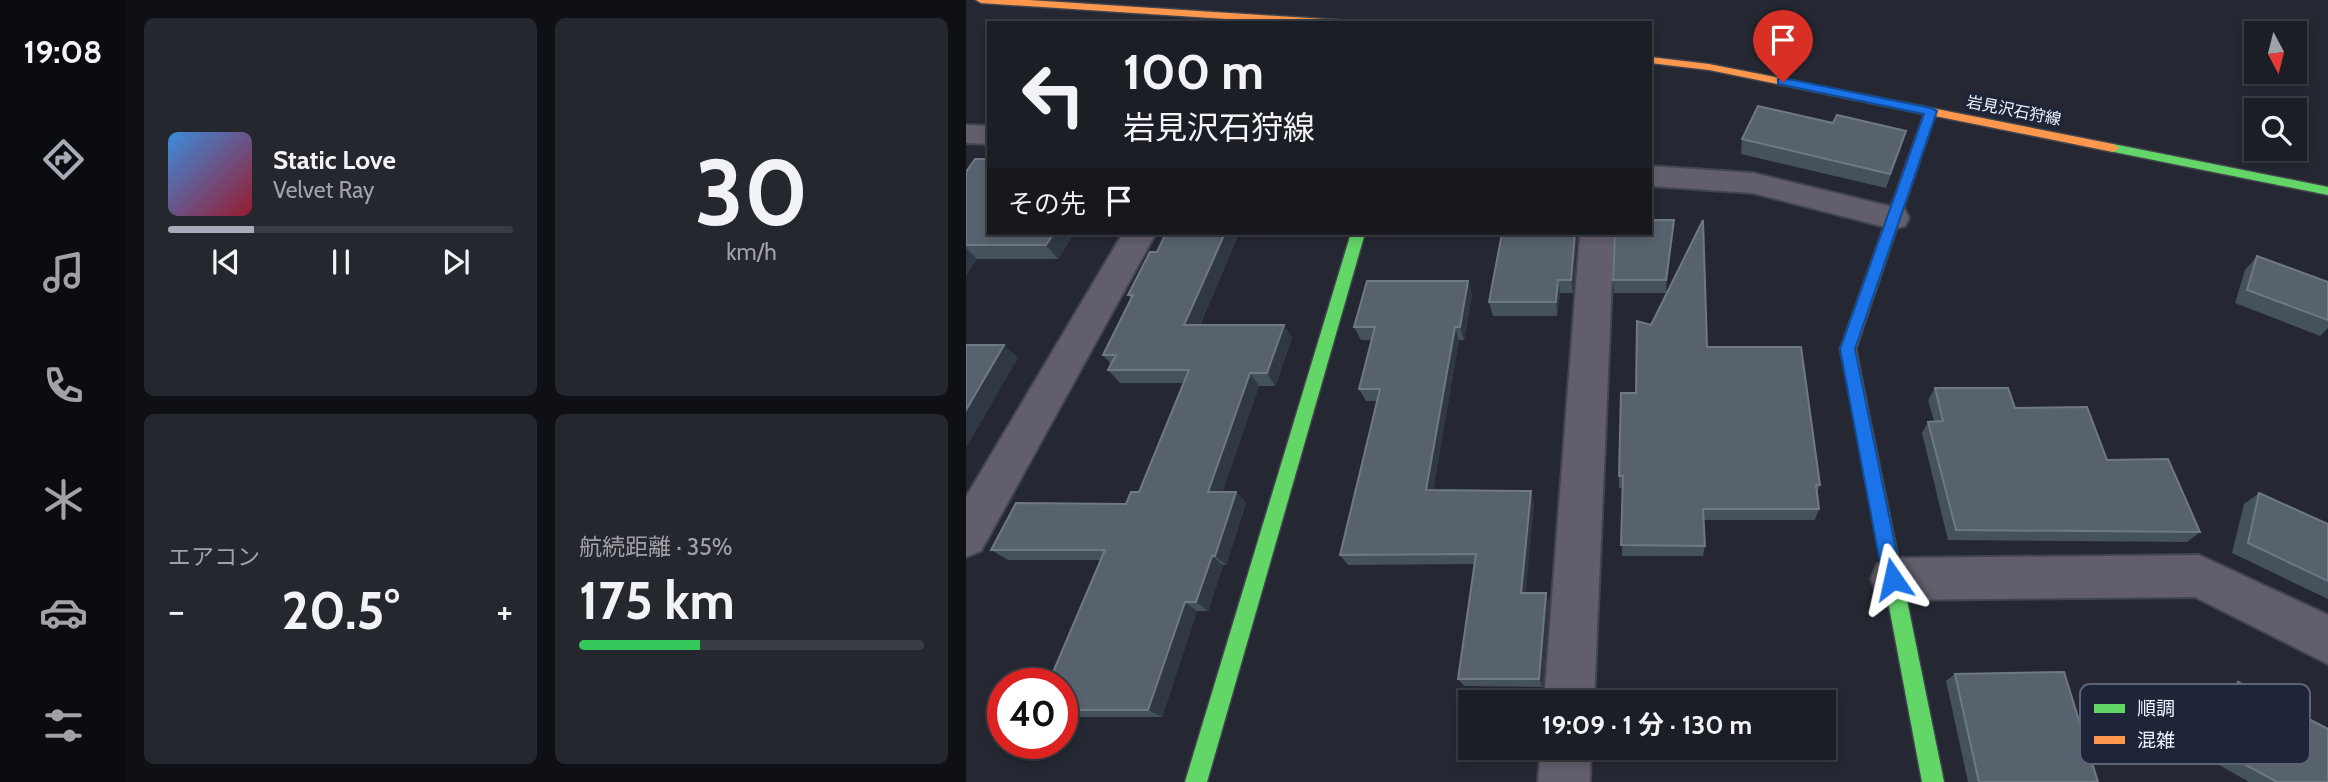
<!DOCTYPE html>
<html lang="ja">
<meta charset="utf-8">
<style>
:root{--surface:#1c1e26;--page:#25272e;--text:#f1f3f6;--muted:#a0a2a7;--line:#3a3c43;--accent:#a7abb7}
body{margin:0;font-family:Cabin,"Noto Sans JP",sans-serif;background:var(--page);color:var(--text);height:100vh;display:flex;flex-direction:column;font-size:26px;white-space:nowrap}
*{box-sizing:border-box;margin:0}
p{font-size:23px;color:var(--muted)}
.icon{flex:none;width:38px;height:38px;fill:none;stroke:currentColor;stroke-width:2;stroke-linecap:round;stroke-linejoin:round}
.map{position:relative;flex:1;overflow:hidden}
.drawer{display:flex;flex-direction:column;gap:18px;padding:18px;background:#0f1015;width:840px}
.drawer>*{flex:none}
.hud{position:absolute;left:21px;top:21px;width:665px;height:214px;border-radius:0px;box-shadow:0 4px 10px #0003,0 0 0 2px var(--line);background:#1c1e26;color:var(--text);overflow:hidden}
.needle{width:46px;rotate:173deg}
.fabs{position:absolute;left:1278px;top:21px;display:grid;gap:14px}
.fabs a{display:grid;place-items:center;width:63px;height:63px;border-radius:0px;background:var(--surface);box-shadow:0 4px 10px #0003,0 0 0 2px var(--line);font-size:35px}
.speed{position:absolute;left:21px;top:668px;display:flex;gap:14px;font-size:35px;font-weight:700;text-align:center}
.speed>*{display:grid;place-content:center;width:91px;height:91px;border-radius:50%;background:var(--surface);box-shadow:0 4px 10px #0003,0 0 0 2px var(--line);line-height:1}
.speed .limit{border:10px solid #d22;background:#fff;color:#111}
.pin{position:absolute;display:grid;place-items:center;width:60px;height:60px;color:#fff;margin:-72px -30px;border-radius:50% 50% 50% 0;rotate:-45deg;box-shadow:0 0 7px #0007}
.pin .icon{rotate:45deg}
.me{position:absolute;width:77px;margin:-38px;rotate:349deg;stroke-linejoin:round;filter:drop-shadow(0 0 5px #0008)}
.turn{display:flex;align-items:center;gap:24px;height:147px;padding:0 21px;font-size:32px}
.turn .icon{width:91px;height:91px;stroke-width:2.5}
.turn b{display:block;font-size:49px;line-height:60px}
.then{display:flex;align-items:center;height:66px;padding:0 21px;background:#0003;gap:14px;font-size:26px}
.big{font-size:52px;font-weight:700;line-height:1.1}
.drawer .card{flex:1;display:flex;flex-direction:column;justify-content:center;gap:10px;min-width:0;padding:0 24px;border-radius:10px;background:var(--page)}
.drawer .dial{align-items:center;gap:0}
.dial b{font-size:91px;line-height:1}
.song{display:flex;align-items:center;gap:21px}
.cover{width:84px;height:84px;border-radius:10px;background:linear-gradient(135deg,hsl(210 70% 55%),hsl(350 70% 35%))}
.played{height:7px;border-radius:4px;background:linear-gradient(90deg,var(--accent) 25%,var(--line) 25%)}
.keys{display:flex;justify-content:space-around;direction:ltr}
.heat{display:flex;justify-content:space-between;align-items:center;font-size:38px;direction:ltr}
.charge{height:10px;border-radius:5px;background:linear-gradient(90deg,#34c759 35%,var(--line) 0)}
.drawer .tiles{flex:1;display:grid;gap:18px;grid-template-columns:repeat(2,1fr)}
.trip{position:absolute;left:492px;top:690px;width:378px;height:70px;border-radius:0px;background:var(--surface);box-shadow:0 4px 10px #0003,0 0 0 2px var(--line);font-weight:700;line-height:70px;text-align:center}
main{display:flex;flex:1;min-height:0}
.dock{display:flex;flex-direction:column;width:126px;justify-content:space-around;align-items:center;background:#0b0c0f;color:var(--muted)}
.dock .icon{width:49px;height:49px}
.dock .on{color:var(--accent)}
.dock b{font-size:32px;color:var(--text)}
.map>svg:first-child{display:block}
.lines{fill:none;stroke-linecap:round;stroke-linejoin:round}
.street-casing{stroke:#42454e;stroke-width:4}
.fast-casing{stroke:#42454e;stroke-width:3}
.slow-casing{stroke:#42454e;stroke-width:3}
.street{fill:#625e6c;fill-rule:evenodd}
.fast{fill:#63d668;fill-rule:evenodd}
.slow{fill:#ff974d;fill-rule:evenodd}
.wall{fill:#45515b}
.shaded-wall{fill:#303943}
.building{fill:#57626d;stroke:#6e7984;stroke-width:2}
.route{fill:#1a73e8;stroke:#114b97;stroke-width:2}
.labels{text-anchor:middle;stroke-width:7;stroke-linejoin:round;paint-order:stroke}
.far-street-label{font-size:16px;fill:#edf2ff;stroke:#1f2538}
.key{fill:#1f2538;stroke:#5d6274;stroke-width:2}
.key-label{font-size:19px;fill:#edf2ff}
</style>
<main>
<nav class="dock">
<b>19:08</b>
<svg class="icon on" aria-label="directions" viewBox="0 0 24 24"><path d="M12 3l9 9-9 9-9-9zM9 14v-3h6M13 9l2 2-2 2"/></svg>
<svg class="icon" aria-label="music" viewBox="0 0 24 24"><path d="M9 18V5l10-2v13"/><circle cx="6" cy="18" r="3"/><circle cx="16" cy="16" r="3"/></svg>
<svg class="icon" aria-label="phone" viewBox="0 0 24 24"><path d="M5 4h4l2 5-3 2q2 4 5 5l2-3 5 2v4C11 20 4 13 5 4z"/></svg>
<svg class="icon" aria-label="climate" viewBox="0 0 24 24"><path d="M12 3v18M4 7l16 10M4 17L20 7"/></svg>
<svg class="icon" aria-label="car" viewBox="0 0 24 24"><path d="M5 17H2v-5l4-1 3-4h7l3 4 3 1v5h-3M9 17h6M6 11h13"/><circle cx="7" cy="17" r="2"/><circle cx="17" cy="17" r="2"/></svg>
<svg class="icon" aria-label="filters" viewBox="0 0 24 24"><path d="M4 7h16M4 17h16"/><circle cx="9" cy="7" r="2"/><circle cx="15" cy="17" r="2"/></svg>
</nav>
<section class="drawer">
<div class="tiles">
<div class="card">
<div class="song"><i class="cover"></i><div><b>Static Love</b><p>Velvet Ray</p></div></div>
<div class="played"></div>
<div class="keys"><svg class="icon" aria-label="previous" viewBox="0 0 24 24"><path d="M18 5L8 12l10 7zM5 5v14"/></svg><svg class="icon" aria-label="pause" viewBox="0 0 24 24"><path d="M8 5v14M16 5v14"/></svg><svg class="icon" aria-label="next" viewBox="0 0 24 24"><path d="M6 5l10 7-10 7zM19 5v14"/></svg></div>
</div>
<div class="card dial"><b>30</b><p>km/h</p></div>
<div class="card"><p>エアコン</p>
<div class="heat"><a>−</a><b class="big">20.5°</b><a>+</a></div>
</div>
<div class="card"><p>航続距離 · 35%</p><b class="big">175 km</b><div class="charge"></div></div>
</div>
</section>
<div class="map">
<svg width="1362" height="782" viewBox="0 0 1362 782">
<rect width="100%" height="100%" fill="#252832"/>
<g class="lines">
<defs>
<g id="street">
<polygon points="0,125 23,126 23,144 0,143"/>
<polygon points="684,166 787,173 939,210 943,218 939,226 927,229 787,193 684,186"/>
<polygon points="157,233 190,233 15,551 0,557 0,497"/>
<polygon points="614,233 648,233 628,702 578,702"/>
<polygon points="1233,555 1362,615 1362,664 1229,597 927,600 911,594 905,579 911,564 927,558"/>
<polygon points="575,747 625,747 624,782 572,782"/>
</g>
<g id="fast">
<polygon points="1147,144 1362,187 1362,195 1143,151 1141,148"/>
<polygon points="385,233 399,233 241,782 219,782"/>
<polygon points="895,407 901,409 903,414 978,782 956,782 887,414 889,409"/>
</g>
<g id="slow">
<polygon points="10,0 63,0 373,20 378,23 320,23 15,3"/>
<polygon points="684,57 743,64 1147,144 1153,148 1147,152 969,116 890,349 903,414 901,419 889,419 887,414 874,349 958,114 743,70 684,63"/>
</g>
</defs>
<use href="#street" class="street-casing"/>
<use href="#fast" class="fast-casing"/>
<use href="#slow" class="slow-casing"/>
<use href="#street" class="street"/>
<use href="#fast" class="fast"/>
<use href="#slow" class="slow"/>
</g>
<g class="wall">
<polygon points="776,139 936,145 920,188 775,154"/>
<polygon points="0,172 108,233 92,259 11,259 0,275"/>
<polygon points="708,220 707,234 700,293 648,293 647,280"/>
<polygon points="200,233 273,233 234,325 318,325 326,338 309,386 293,386 256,492 270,492 280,503 260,565 257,565 242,611 231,611 196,717 96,717 96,684 134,560 42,560 25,550 160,504 173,492 218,383 154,383 142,370 145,364 137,355 165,299 162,295 191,252"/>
<polygon points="611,233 607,293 594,293 591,316 527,316 523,302"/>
<polygon points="1291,256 1362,282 1362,328 1354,336 1269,303 1279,270"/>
<polygon points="502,281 506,295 498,340 493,340 467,490 568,502 559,593 580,593 583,602 577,687 498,686 492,679 508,564 382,565 374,555 411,401 400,401 393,389 406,340 395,340 388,327"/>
<polygon points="741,347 854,485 851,493 853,509 849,520 738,520 739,546 737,556 656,556 657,488 653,488 653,476 670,393"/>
<polygon points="969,388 1049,408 1141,460 1234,532 1221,542 982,540 956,433 962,422 968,421 962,400"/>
<polygon points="1293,493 1362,524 1362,599 1266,553 1278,504"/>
<polygon points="989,674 1132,782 1002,782 980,681"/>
<polygon points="1272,682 1362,782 1283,782 1239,757 1255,689"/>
</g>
<g class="shaded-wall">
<polygon points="708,220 707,234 700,293 700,280"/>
<polygon points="88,233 108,233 92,259 80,245"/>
<polygon points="259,233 273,233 228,338 218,325"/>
<polygon points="609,233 611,233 611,234 607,293 605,280"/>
<polygon points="0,248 11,259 0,275"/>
<polygon points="592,280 594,293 591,316 590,302"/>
<polygon points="502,281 506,295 498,340 494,327"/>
<polygon points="318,325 326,338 309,386 301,373"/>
<polygon points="489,327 493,340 465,502 460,490"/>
<polygon points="38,345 52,358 0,448 0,410"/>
<polygon points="284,373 293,386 253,503 242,492"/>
<polygon points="565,491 568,502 559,602 555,593"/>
<polygon points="270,492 280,503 260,565 249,556"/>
<polygon points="246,556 257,565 242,611 230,602"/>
<polygon points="580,593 583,602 577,687 573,679"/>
<polygon points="219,602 231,611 196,717 182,710"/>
</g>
<g class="building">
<polygon points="792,106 867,123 871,115 940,131 924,174 776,139"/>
<polygon points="9,159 23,159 23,233 88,233 80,245 0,245 0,172"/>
<polygon points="684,220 708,220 700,280 647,280 649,233 684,233"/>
<polygon points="737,220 741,347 835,347 854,485 850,485 853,509 737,509 739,546 655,545 657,476 653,476 655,393 670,393 671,321 685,325"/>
<polygon points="200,233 259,233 218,325 318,325 301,373 284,373 242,492 270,492 249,556 246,556 230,602 219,602 182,710 96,710 96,684 82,684 139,550 25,550 50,503 160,504 165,492 173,492 223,370 142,370 150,355 137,355 167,295 162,295 184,252 191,252"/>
<polygon points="536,233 609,233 605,280 592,280 590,302 523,302"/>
<polygon points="1291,256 1362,282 1362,320 1281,290"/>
<polygon points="401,281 502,281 494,327 489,327 460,490 565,491 555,593 580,593 573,679 492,679 510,554 374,555 414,389 393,389 409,327 388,327"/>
<polygon points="0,345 38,345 0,410"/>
<polygon points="969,388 1042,388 1049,408 1121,407 1141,460 1202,459 1234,532 990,530 962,422 977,421"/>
<polygon points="1293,493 1362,524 1362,581 1282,543"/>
<polygon points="1098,672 1132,782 1013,782 989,674"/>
<polygon points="1272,682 1362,729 1362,782 1311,782 1256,752"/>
</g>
<polygon class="route" points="817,78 965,108 971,111 889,349 936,579 933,585 927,588 920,585 917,579 874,349 958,114 812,84 812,79"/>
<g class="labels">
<g class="far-street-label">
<text transform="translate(1048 110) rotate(11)" y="6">岩見沢石狩線</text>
</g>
</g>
<rect x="1114" y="684" width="230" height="80" rx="10" class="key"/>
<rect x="1128" y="704" width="31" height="9" fill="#63d668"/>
<rect x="1128" y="736" width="31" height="8" fill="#ff974d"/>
<g class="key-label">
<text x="1171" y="715">順調</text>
<text x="1171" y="747">混雑</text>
</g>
</svg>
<div class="fabs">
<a><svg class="needle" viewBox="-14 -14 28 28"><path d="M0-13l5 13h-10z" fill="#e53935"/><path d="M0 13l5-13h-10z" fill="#a0a2a7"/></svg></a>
<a><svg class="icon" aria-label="search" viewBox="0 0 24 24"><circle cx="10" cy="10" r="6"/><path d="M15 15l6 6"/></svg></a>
</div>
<div class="speed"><div class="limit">40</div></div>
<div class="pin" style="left:817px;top:82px;background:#d93025"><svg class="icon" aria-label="arrive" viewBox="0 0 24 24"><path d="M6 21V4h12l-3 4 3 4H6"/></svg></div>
<svg class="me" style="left:927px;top:579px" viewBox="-20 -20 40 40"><path d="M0-17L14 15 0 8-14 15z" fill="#1a73e8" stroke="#fff" stroke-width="4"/></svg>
<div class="trip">19:09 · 1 分 · 130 m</div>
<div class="hud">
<div class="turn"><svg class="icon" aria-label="left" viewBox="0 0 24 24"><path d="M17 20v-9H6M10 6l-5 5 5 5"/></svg><div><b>100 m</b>岩見沢石狩線</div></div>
<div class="then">その先<svg class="icon" aria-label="arrive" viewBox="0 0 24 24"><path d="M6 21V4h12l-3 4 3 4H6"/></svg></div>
</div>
</div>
</main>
